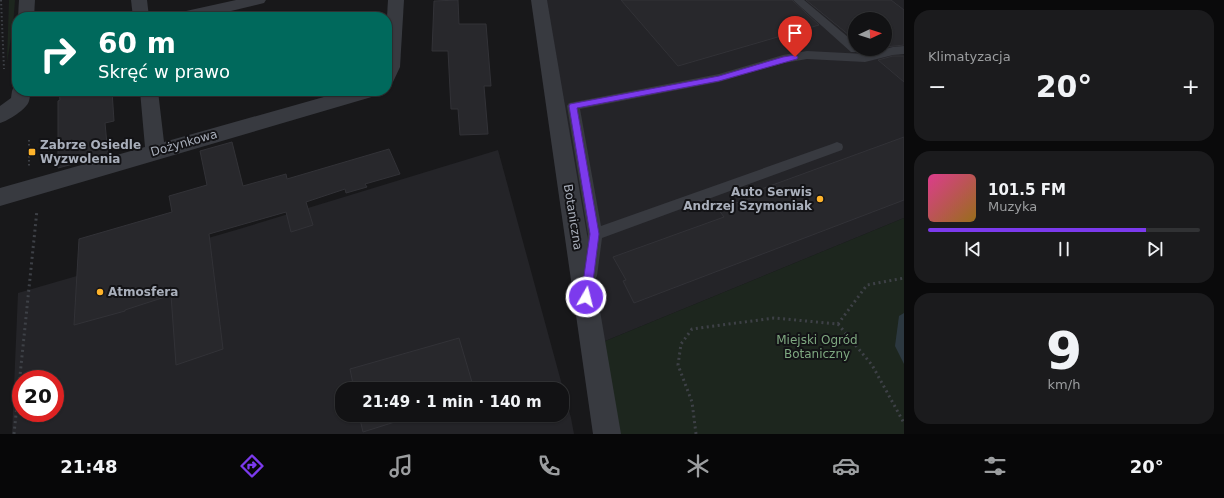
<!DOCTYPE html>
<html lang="pl">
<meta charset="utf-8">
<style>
:root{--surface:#121214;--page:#1b1b1d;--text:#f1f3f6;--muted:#9c9ea0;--line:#313234;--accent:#7c3aed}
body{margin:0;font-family:"DejaVu Sans",sans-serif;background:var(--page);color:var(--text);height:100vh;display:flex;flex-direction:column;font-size:15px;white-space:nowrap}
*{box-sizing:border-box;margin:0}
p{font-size:13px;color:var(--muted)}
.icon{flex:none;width:22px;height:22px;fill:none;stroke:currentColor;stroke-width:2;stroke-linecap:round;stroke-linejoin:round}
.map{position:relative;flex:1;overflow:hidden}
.drawer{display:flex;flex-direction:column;gap:10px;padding:10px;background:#0a0a0b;width:320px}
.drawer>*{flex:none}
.top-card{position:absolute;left:12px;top:12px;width:380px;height:84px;border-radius:16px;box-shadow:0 1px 3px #0004,0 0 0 1px var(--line);background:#00695c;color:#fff;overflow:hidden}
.needle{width:26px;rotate:86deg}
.tools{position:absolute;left:848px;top:12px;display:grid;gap:8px}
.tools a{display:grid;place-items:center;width:44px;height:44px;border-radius:50%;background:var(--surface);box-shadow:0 1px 3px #0004,0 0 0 1px var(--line);font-size:20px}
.speed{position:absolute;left:12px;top:370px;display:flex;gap:8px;font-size:20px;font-weight:700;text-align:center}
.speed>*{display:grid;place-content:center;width:52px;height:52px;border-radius:50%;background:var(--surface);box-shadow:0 1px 3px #0004,0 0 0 1px var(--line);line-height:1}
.speed .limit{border:6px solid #d22;background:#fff;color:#111}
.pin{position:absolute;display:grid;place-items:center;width:34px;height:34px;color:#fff;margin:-41px -17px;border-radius:50% 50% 50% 0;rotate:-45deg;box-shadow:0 0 4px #0007}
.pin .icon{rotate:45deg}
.me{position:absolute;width:44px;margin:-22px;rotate:8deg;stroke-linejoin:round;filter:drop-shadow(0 0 3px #0008)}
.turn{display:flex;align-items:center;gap:14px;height:84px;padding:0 20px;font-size:18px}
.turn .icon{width:52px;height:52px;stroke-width:2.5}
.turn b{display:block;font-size:28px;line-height:34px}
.big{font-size:30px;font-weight:700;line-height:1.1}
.drawer .tile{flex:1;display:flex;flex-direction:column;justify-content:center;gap:6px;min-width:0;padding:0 14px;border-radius:16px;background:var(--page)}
.drawer .dial{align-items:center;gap:0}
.dial b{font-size:52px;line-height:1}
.song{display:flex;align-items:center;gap:12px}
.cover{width:48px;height:48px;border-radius:6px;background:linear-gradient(135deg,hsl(330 70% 55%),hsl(40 70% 35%))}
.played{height:4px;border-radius:2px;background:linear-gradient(90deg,var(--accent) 80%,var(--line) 80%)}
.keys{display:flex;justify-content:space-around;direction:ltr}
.heat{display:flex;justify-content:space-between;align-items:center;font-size:22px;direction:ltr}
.trip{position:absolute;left:335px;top:382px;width:234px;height:40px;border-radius:16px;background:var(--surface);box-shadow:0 1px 3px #0004,0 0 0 1px var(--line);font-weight:700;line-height:40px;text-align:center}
.menu{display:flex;height:64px;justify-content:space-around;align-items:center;background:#070708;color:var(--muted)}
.menu .icon{width:28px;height:28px}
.menu .active{color:var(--accent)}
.menu b{font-size:18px;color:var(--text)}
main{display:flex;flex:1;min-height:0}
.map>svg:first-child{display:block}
.built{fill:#242428;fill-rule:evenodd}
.green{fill:#1d261e}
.water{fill:#2c3840}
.building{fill:#28282c;stroke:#323237}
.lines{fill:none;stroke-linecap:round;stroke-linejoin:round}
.path-far1{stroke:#3e4147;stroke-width:2;stroke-dasharray:1.5 2.5;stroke-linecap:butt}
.path{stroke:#3e4147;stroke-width:3;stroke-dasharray:2 3.5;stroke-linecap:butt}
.service{fill:#383a40;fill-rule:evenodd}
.minor{fill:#383a40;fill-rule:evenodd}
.route{fill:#7c3aed;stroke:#51269a}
.poi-dot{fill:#ffb42b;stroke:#131316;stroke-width:1.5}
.labels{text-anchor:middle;stroke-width:4;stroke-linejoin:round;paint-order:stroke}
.street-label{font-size:12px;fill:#a9afbb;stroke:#131316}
.poi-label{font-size:12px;font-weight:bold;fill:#a9afbb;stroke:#131316;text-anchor:start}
.park-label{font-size:12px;fill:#7ea880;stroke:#131316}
</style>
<main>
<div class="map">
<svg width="904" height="434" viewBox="0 0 904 434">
<rect width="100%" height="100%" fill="#18181a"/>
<g class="built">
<path d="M546 0H904V218L603 342ZM855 19H885V49H855Z"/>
<path d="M498 150 571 418 574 434H12L18 293 236 230ZM21 379H55V413H21ZM342 389H562V415H342Z"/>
</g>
<g class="green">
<polygon points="9,0 15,0 13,26 7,62"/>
<polygon points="904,218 904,434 620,434 603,342"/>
</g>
<polygon class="water" points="904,313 904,364 895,346 899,316"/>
<g class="building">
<polygon points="458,0 459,24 486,24 491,86 484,86 488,134 460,135 458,109 451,109 448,51 432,51 434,1"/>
<polygon points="621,0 792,0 819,25 678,66"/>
<polygon points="806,0 891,0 904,10 904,45 885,47 885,19 855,19 855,40"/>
<polygon points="893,56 904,56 904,82 878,60"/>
<polygon points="59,91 112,91 114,121 105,123 108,155 58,168 58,101 60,100"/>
<polygon points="904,137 904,200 634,303 623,281 626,280 613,257 724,217 718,209 760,195 756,191"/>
<polygon points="232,142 243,186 286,174 287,179 389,149 400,174 365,184 367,187 346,193 345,189 306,202 313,225 291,232 286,212 209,234 223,349 176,365 171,295 125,310 125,311 74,325 79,239 172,212 169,196 207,185 200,151"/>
<polygon points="459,338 474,389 354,389 350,369"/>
<polygon points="359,415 417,415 363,432"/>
</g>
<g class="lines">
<g class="path-far1">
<polyline points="1,0 4,69"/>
<polyline points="29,140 29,167"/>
</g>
<g class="path">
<polyline points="838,324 872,365 904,423"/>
<polyline points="14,434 37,210"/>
<polyline points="696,434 692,402 678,365 681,344 692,329 774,318 838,324 867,285 904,278"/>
</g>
<g class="service">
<polygon points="793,0 804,0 855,43 855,49 861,49 859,52 851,52"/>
<polygon points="904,46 904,54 893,55 865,62 807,59 784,63 719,82 580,109 601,226 832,144 837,142 842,144 843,147 842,150 602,238 597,276 594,281 589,283 584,281 581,276 588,234 567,106 569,103 719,74 783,55 807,51 865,54 893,47"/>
</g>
<g class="minor">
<polygon points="19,0 35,0 34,17 18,17"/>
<polygon points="131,0 147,0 149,17 133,17"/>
<polygon points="236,0 266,0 264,3 206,17 175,17 177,13"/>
<polygon points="388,0 404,0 400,67 393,82 387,84 387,17"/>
<polygon points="531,0 547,0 621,434 593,434"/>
<path d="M14 86H17V91H30C30 94 30 98 29 101 27 109 8 121 0 123V106L11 98 12 91Z"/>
<polygon points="140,91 158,91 164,142 345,91 377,91 375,96 0,206 0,188 145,147"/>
</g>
</g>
<polygon class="route" points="795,55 798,57 797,59 719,81 577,108 599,234 591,297 589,300 586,301 582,300 581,297 590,234 569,106 570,104 719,76 783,57"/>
<g class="poi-dot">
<rect x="28" y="148" width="8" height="8" rx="2"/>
<circle cx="820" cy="199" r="4"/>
<circle cx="100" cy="292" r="4"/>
</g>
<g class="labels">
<g class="street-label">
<text transform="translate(184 143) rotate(-16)" y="4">Dożynkowa</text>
<text transform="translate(573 217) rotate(81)" y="4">Botaniczna</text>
</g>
<g class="poi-label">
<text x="40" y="149">Zabrze Osiedle<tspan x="40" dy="14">Wyzwolenia</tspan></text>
<text x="812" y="196" text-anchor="end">Auto Serwis<tspan x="812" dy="14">Andrzej Szymoniak</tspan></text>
<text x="108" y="296">Atmosfera</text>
</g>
<g class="park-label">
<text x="817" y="344">Miejski Ogród<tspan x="817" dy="14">Botaniczny</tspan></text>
</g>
</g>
</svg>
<div class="tools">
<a><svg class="needle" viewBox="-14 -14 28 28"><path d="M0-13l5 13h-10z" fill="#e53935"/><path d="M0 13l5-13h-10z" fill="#9c9ea0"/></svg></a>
</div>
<div class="speed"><div class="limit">20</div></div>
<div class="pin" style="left:795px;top:57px;background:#d93025"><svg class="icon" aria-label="arrive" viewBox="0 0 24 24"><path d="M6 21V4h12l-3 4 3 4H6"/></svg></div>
<svg class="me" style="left:586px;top:297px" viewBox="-20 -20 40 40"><circle r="17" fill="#7c3aed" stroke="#fff" stroke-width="3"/><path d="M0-11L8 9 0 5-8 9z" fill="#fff"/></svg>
<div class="trip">21:49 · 1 min · 140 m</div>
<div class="top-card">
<div class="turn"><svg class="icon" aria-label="right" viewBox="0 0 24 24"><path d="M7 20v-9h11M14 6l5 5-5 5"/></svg><div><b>60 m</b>Skręć w prawo</div></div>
</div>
</div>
<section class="drawer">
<div class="tile"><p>Klimatyzacja</p>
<div class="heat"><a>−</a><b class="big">20°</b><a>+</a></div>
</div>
<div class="tile">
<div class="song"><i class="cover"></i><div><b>101.5 FM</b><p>Muzyka</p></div></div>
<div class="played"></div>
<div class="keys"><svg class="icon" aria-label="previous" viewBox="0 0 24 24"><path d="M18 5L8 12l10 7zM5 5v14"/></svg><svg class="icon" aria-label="pause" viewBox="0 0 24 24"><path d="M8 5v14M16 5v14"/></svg><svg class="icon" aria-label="next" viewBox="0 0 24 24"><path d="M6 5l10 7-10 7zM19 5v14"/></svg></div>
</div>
<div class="tile dial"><b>9</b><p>km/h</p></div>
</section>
</main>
<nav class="menu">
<b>21:48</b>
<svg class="icon active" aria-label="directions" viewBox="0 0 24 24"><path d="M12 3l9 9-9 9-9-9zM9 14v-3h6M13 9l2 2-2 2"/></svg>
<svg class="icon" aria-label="music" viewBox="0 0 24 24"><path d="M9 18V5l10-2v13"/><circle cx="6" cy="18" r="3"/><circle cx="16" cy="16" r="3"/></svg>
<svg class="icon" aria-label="phone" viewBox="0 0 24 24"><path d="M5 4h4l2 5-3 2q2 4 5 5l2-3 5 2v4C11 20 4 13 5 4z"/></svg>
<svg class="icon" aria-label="climate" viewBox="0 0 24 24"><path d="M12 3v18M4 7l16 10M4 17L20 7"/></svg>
<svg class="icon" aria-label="car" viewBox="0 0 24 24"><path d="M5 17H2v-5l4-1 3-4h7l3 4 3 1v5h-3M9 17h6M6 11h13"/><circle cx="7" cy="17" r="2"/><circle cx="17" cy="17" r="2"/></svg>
<svg class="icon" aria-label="filters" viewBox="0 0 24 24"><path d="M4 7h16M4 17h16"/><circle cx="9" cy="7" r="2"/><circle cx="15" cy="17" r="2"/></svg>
<b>20°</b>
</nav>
